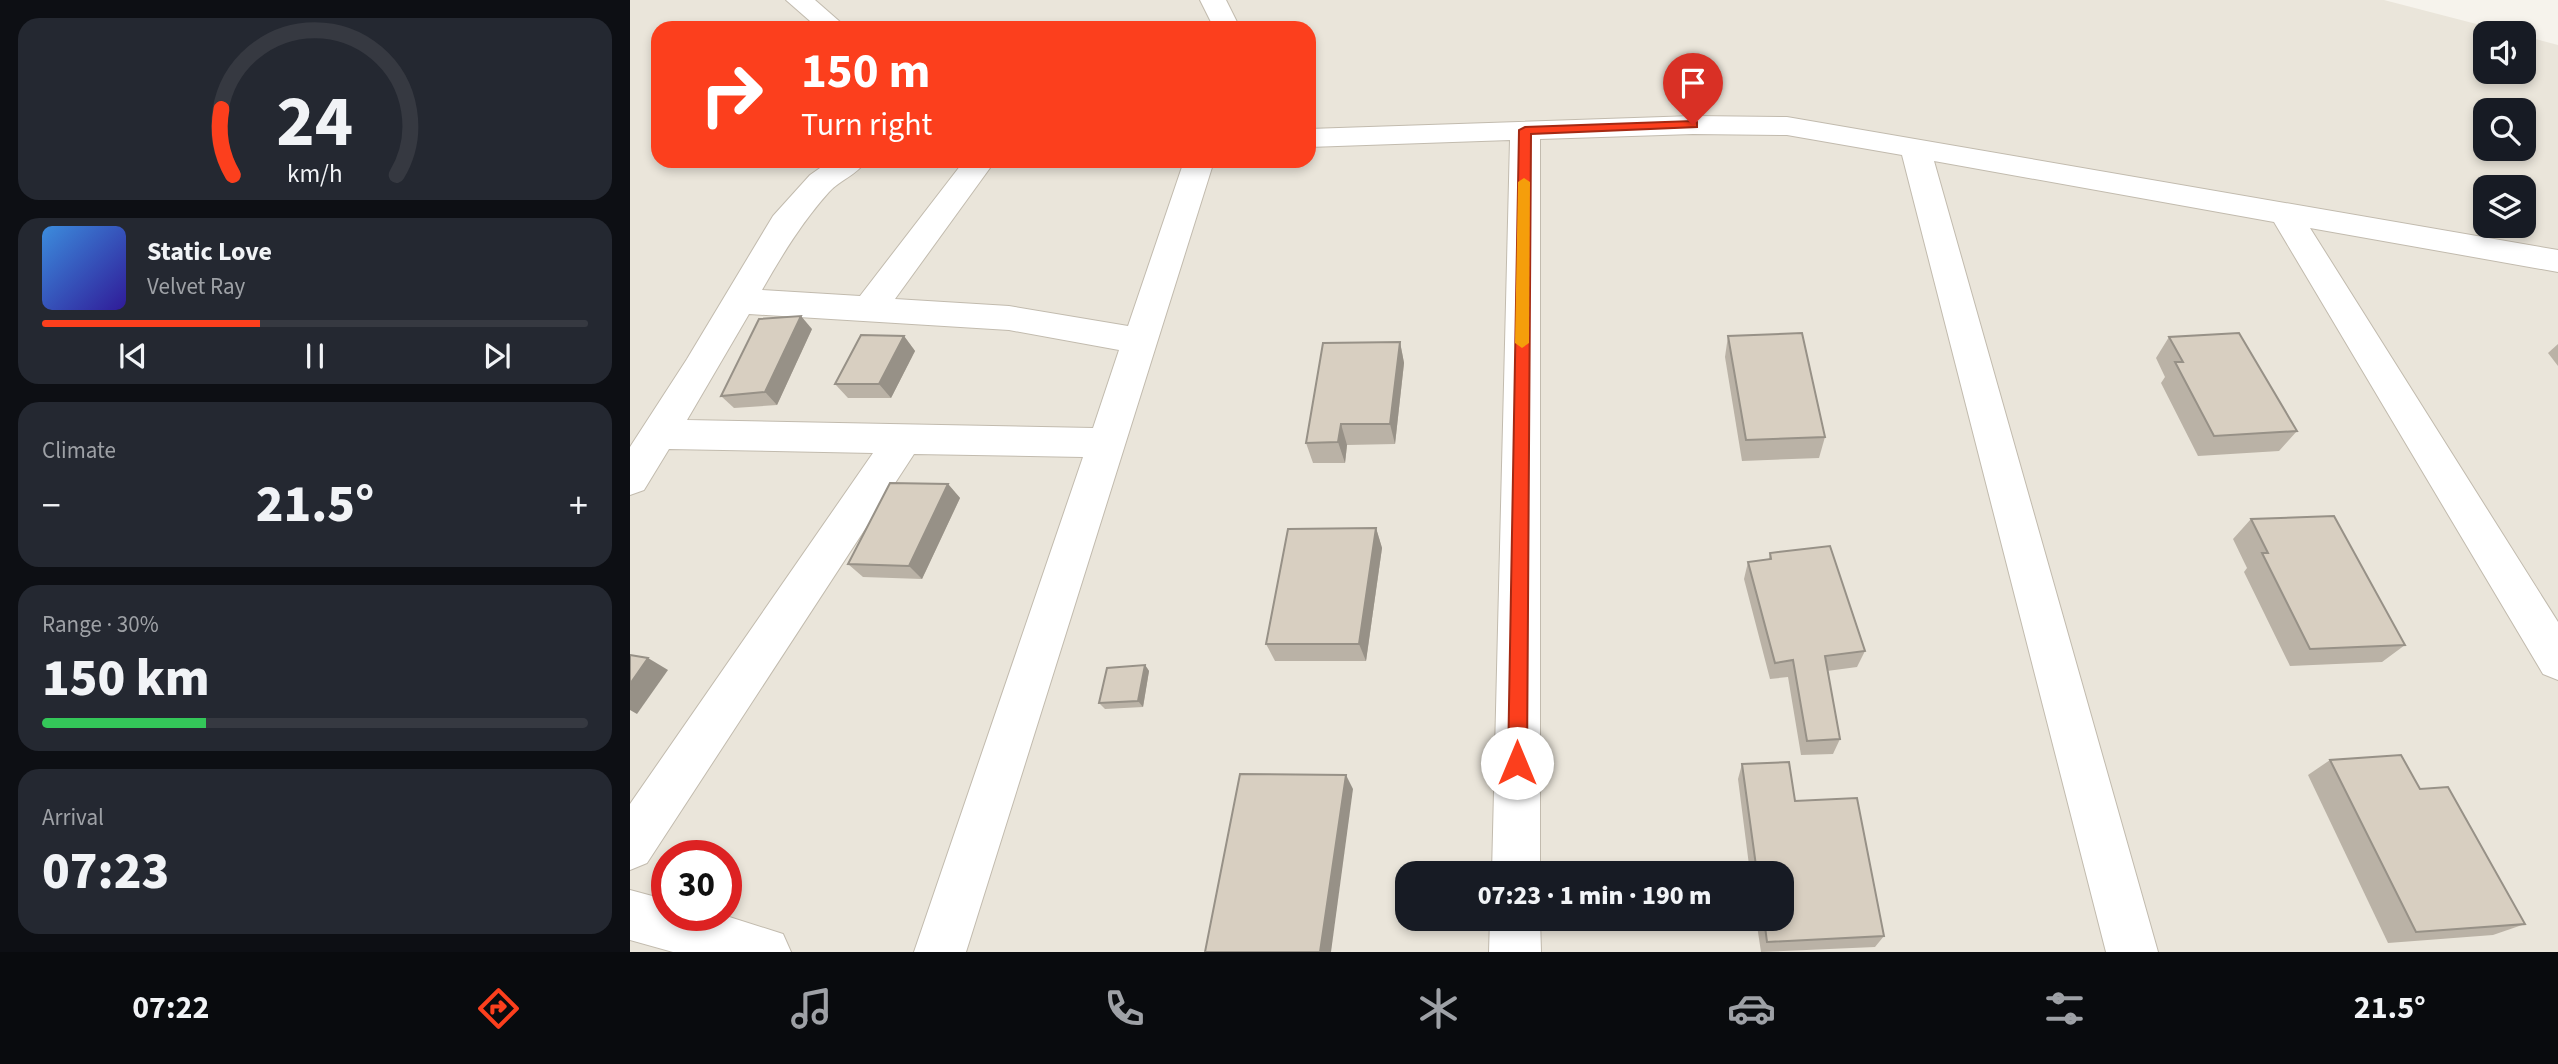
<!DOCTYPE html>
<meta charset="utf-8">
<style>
:root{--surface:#171b24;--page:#242831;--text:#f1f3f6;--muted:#9ea1a6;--line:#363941;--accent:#fc3f1d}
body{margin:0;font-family:"Source Sans 3",sans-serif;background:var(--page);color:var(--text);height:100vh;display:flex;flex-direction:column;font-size:26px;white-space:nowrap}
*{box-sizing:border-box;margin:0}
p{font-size:23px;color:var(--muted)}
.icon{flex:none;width:38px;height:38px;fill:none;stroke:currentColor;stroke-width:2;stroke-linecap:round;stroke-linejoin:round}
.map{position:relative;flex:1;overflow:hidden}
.drawer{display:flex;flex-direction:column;gap:18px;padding:18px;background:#0d0f14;width:630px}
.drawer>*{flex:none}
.guide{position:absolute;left:21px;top:21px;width:665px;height:147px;border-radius:21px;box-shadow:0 4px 10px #0003;background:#fc3f1d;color:#fff;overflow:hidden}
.tools{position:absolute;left:1843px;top:21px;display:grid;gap:14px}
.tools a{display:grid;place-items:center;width:63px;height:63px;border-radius:14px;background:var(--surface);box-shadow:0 4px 10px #0003;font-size:35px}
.speed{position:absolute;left:21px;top:840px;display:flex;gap:14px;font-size:35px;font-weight:700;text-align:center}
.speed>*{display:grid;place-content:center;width:91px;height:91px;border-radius:50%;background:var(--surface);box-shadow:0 4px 10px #0003;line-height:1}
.speed .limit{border:10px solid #d22;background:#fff;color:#111}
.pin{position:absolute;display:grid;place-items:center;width:60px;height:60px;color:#fff;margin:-72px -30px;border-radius:50% 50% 50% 0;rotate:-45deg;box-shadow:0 0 7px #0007}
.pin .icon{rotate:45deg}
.me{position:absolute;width:77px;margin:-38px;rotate:0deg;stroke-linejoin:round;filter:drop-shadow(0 0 5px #0008)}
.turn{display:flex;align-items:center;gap:24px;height:147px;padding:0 35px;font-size:32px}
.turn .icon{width:91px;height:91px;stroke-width:2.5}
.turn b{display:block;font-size:49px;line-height:60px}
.big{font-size:52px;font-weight:800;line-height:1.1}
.drawer .widget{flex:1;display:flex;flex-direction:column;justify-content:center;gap:10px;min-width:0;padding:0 24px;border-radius:21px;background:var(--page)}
.drawer .dial{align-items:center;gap:0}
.dial svg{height:182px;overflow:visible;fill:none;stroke:var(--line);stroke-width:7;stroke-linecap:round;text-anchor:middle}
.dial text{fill:var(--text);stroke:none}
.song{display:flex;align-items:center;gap:21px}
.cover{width:84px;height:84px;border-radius:10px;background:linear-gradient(135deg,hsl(210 70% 55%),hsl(250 70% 35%))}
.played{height:7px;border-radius:4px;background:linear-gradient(90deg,var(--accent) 40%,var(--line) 40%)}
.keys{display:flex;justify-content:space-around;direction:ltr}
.heat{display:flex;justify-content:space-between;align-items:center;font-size:38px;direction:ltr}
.charge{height:10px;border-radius:5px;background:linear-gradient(90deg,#34c759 30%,var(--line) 0)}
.trip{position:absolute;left:765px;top:861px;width:399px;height:70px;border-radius:21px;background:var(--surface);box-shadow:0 4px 10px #0003;font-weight:800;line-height:70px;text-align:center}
.dock{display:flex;height:112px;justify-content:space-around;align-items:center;background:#090b0e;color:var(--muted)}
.dock .icon{width:49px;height:49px}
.dock .selected{color:var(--accent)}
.dock b{font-size:32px;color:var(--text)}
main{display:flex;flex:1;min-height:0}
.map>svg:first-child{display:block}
.residential{fill:#eae5da;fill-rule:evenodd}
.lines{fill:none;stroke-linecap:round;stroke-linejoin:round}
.minor-casing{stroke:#c2bbae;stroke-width:2}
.minor{fill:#fff;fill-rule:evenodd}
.wall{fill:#bab2a6}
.shaded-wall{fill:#979187}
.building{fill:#d8cfc1;stroke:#979187;stroke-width:2}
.route{fill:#fc3f1d;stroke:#a42913;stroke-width:2}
.slow{fill:#f59e0b}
</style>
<main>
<section class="drawer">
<div class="widget dial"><svg viewBox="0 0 100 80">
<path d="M14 69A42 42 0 1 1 86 69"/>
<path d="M14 69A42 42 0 0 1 9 40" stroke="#fc3f1d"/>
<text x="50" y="56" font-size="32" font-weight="700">24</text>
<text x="50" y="72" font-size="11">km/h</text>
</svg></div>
<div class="widget">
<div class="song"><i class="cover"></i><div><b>Static Love</b><p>Velvet Ray</p></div></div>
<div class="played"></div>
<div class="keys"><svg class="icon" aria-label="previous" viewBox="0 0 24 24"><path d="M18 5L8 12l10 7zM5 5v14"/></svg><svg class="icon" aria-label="pause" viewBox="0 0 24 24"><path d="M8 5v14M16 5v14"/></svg><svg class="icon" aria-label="next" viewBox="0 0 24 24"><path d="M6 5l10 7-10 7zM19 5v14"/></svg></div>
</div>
<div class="widget"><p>Climate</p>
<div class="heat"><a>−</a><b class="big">21.5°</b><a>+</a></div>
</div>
<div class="widget"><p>Range · 30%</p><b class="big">150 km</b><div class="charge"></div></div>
<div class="widget"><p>Arrival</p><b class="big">07:23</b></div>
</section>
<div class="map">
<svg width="1928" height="952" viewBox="0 0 1928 952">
<rect width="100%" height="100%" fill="#f6f3ec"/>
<path class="residential" d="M0 0H1754L1881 33H1855V72H1894V36L1928 45V952H0ZM28 28H679V161H28ZM1855 110H1894V149H1855ZM1855 187H1894V226H1855ZM37 856H96V915H37ZM777 873H1152V919H777Z"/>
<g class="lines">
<defs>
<g id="minor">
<polygon points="156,0 185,0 217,28 188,28"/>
<polygon points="570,0 596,0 610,28 584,28"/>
<polygon points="1063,116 1157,117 1928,250 1928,272 1680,228 1928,622 1928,680 1913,674 1644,222 1304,161 1528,952 1476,952 1272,155 1157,135 1063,134 910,139 910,873 862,873 880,140 679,147 679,129"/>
<path d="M200 161H236C227 175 210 180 199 192 172 222 152 255 132 290L230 296 334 161H365L265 299 379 306 498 326 554 161H584L336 952H284L453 457 284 454 17 863 0 870V804L243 453 39 449 14 490 0 495V447L57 359 143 216 180 175ZM119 314 379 330 489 350 463 428 57 420Z"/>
<polygon points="0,890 37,900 37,915 93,915 153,934 161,952 43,952 0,940"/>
<polygon points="860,919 910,919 911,952 859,952"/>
</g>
</defs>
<use href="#minor" class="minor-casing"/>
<use href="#minor" class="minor"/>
</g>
<g class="wall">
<polygon points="182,329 147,405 104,408 91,396"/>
<polygon points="274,336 285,351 261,398 218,398 205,384"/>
<polygon points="1098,336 1195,437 1189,458 1112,461 1095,357"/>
<polygon points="1539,337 1667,431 1649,451 1568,456 1531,383 1535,377 1526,358"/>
<polygon points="770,342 774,363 765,444 717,445 715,463 683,463 676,443"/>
<polygon points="1928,344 1928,366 1918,353"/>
<polygon points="318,484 330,498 292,579 233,577 218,564"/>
<polygon points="1621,519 1775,645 1752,662 1660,666 1614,572 1617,568 1603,539"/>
<polygon points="746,528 752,548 736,661 645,661 636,644"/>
<polygon points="1140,553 1235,651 1227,667 1197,671 1210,739 1203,754 1171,755 1158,677 1140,679 1114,579 1118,562 1139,559"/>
<polygon points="515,665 519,671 513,707 475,709 469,703"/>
<polygon points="1700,760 1790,789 1895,924 1863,935 1758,943 1678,775"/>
<polygon points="1112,764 1165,801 1254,936 1245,947 1131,952 1126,919 1152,919 1152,873 1120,873 1108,779"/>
</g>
<g class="shaded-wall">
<polygon points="171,316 182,329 147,405 135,392"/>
<polygon points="274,336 285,351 261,398 249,384"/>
<polygon points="770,342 774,363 765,444 760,424"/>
<polygon points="711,424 717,445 715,463 708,442"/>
<polygon points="318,484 330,498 292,579 279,566"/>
<polygon points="746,528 752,548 736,661 729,644"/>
<polygon points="18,658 38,670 7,714 0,710 0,684"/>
<polygon points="515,665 519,671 513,707 508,701"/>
<polygon points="716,775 723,789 701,952 690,952"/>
</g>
<g class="building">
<polygon points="171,316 135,392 91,396 129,319"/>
<polygon points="1172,333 1195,437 1116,440 1098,336"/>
<polygon points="1609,333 1667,431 1584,436 1545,362 1553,362 1539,337"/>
<polygon points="231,335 274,336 249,384 205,384"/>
<polygon points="770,342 760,424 711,424 708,442 676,443 693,343"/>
<polygon points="260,483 318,484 279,566 218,564"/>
<polygon points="1704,516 1775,645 1680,649 1632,553 1638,553 1621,519"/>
<polygon points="746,528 729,644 636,644 658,529"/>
<polygon points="1200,546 1235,651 1195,656 1210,739 1177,741 1163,660 1145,663 1118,562 1141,559 1140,553"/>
<polygon points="0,655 18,658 0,684"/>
<polygon points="515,665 508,701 469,703 477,668"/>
<polygon points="1771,755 1790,789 1818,787 1895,924 1786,932 1700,760"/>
<polygon points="1159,762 1165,801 1227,798 1254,936 1137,942 1134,919 1152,919 1152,873 1127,873 1112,764"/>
<polygon points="610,774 716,775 690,952 575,952"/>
</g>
<polygon class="route" points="1063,121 1067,122 1067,127 901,134 897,763 894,770 887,772 880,770 878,763 889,130 895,127"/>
<polygon class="slow" points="894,178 900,182 899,343 892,348 885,343 888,182"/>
</svg>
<div class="tools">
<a><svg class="icon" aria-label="sound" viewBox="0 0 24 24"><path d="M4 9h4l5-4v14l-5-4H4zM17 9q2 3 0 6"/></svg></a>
<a><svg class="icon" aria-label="search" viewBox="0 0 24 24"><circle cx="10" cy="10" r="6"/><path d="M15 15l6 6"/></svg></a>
<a><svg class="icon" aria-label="layers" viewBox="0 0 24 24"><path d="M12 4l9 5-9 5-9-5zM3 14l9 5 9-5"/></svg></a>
</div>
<div class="speed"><div class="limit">30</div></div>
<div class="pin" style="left:1063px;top:125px;background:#d93025"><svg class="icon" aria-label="arrive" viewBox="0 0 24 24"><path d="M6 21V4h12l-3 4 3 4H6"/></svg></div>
<svg class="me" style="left:887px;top:763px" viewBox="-20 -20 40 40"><circle r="19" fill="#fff"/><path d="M0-13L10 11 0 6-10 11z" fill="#fc3f1d"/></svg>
<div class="trip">07:23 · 1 min · 190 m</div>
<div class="guide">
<div class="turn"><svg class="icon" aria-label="right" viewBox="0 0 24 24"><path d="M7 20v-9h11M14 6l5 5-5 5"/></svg><div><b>150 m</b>Turn right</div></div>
</div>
</div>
</main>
<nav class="dock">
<b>07:22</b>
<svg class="icon selected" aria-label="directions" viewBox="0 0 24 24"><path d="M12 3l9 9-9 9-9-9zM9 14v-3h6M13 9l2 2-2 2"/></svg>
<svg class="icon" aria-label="music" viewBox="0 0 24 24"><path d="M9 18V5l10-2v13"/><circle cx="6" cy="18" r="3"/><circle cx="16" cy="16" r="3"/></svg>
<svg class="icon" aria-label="phone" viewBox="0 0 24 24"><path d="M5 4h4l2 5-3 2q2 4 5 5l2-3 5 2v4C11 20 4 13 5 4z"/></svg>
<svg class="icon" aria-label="climate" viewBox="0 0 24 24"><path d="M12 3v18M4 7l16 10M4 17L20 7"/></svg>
<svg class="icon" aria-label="car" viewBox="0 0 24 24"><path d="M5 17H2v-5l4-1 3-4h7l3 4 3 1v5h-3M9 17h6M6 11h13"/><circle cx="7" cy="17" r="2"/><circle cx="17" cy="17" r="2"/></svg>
<svg class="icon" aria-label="filters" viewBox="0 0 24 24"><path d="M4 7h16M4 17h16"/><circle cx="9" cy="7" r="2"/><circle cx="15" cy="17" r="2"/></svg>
<b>21.5°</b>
</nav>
